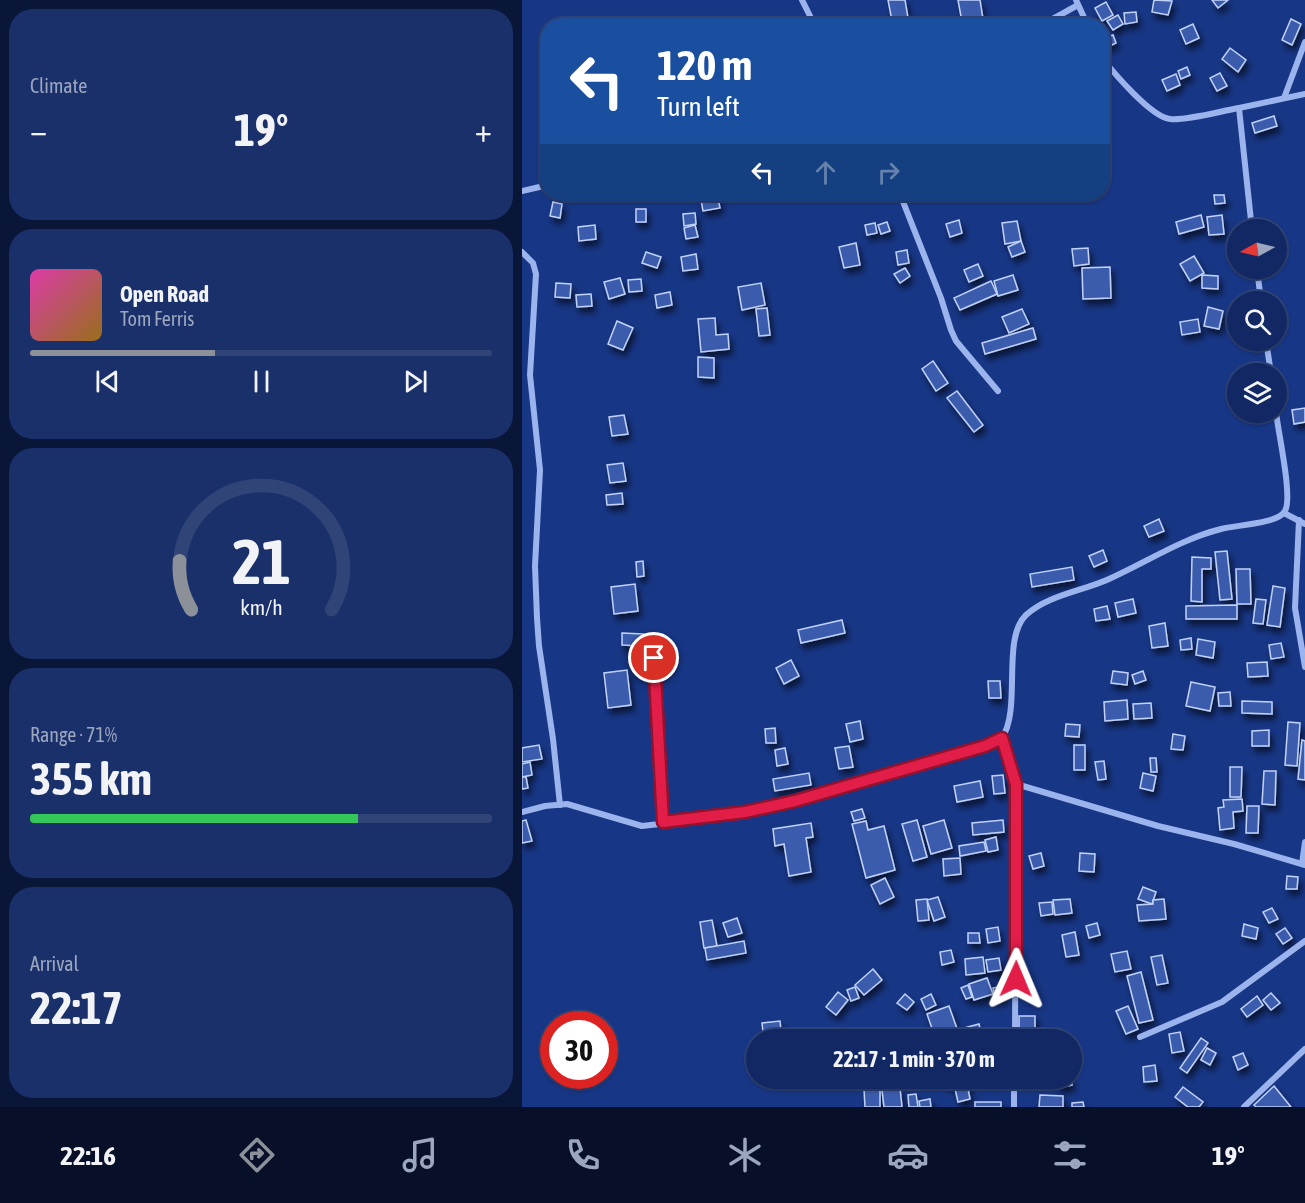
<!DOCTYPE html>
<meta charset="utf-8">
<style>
:root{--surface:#112864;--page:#1a306a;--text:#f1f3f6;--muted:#9ca6bf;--line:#304478;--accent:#8c9099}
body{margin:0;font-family:"Asap Condensed",sans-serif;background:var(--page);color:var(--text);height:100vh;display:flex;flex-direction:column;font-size:22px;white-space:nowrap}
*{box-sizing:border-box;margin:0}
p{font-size:20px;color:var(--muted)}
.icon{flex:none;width:33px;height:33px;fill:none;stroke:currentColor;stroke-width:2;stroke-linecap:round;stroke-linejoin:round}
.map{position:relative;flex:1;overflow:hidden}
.sheet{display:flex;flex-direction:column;gap:9px;padding:9px;background:#091637;width:522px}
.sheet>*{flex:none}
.guide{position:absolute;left:18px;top:18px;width:570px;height:183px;border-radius:24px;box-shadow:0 2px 4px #0004,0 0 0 2px var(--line);background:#1a4fa0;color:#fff;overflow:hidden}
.needle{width:39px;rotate:262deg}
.tools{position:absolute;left:705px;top:219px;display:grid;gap:12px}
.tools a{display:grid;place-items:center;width:60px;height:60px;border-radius:50%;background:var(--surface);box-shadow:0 2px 4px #0004,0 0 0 2px var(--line);font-size:30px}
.speed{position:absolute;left:18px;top:1011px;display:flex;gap:12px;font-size:30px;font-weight:700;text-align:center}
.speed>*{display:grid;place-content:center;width:78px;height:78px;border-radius:50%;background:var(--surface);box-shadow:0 2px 4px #0004,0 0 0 2px var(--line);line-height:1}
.speed .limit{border:9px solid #d22;background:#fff;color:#111}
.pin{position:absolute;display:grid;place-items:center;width:51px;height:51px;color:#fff;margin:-26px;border:3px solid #fff;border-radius:50%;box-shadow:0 2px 6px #0007}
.me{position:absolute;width:66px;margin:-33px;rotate:1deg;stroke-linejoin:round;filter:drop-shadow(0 0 4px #0008)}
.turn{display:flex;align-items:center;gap:21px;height:126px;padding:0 18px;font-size:27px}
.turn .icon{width:78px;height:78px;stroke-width:2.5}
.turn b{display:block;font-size:42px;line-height:51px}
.lanes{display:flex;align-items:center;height:57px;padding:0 18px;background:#0003;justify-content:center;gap:30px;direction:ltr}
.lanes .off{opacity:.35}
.big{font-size:45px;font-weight:700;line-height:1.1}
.sheet .tile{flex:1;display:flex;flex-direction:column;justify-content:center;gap:9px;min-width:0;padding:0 21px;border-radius:24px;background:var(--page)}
.sheet .dial{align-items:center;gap:0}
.dial svg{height:156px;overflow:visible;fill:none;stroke:var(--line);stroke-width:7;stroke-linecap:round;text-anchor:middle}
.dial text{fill:var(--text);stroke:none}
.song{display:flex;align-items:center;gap:18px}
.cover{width:72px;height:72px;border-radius:9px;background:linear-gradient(135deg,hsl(320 70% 55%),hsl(40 70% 35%))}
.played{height:6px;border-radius:3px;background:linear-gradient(90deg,var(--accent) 40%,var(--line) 40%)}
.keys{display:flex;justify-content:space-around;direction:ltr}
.heat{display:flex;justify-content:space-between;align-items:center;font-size:33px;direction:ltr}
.charge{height:9px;border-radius:4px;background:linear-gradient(90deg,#34c759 71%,var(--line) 0)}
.trip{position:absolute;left:224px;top:1029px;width:336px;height:60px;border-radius:30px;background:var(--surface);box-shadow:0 2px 4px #0004,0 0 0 2px var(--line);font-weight:700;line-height:60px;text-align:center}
.dock{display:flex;height:96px;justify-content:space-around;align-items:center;background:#071028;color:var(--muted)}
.dock .icon{width:42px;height:42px}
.dock .active{color:var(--accent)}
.dock b{font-size:27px;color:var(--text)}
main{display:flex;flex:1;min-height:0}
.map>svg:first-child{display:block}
.building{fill:#3b5cad;stroke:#c1d2fa;stroke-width:1.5;filter:url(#shadow)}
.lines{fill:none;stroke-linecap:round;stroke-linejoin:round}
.minor{stroke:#9bb4ed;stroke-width:6}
.route-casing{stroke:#92132f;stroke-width:15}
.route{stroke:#e11d48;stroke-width:10}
</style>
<main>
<section class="sheet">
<div class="tile"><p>Climate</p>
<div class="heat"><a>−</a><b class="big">19°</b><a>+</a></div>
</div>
<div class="tile">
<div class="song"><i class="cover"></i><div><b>Open Road</b><p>Tom Ferris</p></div></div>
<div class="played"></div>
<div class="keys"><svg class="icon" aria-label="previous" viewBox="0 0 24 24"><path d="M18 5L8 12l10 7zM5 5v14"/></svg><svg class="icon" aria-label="pause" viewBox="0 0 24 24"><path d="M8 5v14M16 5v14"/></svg><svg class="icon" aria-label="next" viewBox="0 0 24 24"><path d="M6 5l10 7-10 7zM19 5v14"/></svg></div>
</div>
<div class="tile dial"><svg viewBox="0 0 100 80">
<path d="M14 69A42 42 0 1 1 86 69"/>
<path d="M14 69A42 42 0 0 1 8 44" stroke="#8c9099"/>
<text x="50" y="56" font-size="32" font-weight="700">21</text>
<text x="50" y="72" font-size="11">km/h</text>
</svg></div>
<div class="tile"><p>Range · 71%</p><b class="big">355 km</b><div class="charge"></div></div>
<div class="tile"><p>Arrival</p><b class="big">22:17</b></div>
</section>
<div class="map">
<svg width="783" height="1107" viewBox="0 0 783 1107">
<defs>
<filter id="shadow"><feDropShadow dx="3" dy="5.5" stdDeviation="3" flood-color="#0009"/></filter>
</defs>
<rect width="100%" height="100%" fill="#173685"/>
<g class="building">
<polygon points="366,0 383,0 386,18 370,21"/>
<polygon points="436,0 458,0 461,19 440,22"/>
<polygon points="632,0 650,1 646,15 630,12"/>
<polygon points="690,0 706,0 696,8"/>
<polygon points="584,2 591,15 580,21 573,8"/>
<polygon points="614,12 615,22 603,24 602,13"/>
<polygon points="596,15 601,24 591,30 585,21"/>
<polygon points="769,19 779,24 770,45 760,40"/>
<polygon points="74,20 95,25 95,26 72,26"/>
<polygon points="342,21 342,26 332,26 332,22"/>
<polygon points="445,22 446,26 426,26 426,25"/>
<polygon points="671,24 677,38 664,44 658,30"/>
<polygon points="591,35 594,43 586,47 583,38"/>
<polygon points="708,48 724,60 716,72 700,59"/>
<polygon points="665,67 668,75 659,79 656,71"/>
<polygon points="698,73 705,86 695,91 688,78"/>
<polygon points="654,74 658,85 645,91 640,80"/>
<polygon points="752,116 755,126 733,133 730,123"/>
<polygon points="178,194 195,194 198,208 181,211"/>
<polygon points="692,195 702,195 703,203 693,204"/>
<polygon points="31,202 40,204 38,218 28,216"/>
<rect x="114" y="209" width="10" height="13"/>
<polygon points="173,213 174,224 162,226 161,214"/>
<polygon points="679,215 682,227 657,234 654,222"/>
<polygon points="700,215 702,234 687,235 685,217"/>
<polygon points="437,220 440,233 428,237 424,224"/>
<polygon points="495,221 499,241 483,244 480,223"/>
<polygon points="365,222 368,231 359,234 356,225"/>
<polygon points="353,223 355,233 345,235 343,225"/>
<polygon points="73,225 74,239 57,241 56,227"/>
<polygon points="173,225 176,237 164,239 162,228"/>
<polygon points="499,241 503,252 490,257 486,247"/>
<polygon points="334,243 338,265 322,268 317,247"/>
<polygon points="566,248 567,264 552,266 550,249"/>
<polygon points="385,250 387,263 376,265 374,252"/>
<polygon points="124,252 139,257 135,268 120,263"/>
<polygon points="174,254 176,269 161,271 159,257"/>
<polygon points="672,256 682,273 668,281 658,264"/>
<polygon points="456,264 461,276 447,282 442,270"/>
<polygon points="588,267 589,298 561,299 560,268"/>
<polygon points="383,268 388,276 378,283 372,274"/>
<polygon points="491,275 496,290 476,296 472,281"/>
<polygon points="680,275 696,276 696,289 680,288"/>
<polygon points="98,278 103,294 87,299 82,282"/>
<polygon points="119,279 120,291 107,292 106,280"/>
<polygon points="469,281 475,294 438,310 432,298"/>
<polygon points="34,283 49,284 48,298 33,297"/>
<polygon points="239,283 243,305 220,310 216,287"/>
<polygon points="148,292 150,305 135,308 133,295"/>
<polygon points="69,294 70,306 55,307 54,295"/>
<polygon points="686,307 701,311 697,329 682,326"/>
<polygon points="245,308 248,335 237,336 234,309"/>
<polygon points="500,309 507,324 487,333 480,317"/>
<polygon points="193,318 194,335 206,334 207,349 179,352 176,319"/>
<polygon points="676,319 678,332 660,335 658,322"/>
<polygon points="95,321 111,328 101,350 86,344"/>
<polygon points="511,328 514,339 463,354 460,343"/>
<polygon points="176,357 192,358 192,378 176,377"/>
<polygon points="411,361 426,383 414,391 400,369"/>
<polygon points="435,391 461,425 452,432 425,398"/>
<polygon points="783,408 783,422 772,424 770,410"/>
<polygon points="102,415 106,434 90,436 87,417"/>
<polygon points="101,463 104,481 88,483 85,465"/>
<polygon points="100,493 101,504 85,505 84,495"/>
<polygon points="637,519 642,531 627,537 622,526"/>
<polygon points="581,550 585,561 572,567 567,556"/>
<polygon points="705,551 710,599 698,600 693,552"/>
<polygon points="670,557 689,558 689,569 680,569 680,602 669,601"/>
<polygon points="121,561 122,576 115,577 114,562"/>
<polygon points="550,567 552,580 510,587 508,574"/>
<polygon points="714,569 728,569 729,604 715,604"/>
<polygon points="113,584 116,611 92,614 89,587"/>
<polygon points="751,586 763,588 758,627 745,625"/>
<polygon points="611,599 614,613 596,617 593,603"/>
<polygon points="734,599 744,600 741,624 731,623"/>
<polygon points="715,605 715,619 664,619 664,606"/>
<polygon points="585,606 588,619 574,621 572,609"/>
<polygon points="320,620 323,633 279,643 276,630"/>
<polygon points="643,623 646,646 630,648 627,626"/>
<polygon points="100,633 121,634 120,646 100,645"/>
<polygon points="669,638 670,649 659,650 658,640"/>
<polygon points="676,639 693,642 691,658 674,655"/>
<polygon points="759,643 762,657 749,659 747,645"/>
<polygon points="269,660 277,676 262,684 254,668"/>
<polygon points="745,662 746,676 726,677 725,663"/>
<polygon points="105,670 109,705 86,708 82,673"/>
<polygon points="591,671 606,673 605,685 589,683"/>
<polygon points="621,671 624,680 613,684 610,675"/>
<polygon points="466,681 478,681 479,698 467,698"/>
<polygon points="669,682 693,687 688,711 664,706"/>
<polygon points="708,692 709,706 697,706 696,693"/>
<polygon points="605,700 606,719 583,721 582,702"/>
<polygon points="720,701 750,702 750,714 720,713"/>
<polygon points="629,703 630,718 612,719 611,704"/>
<polygon points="338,721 341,739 328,742 324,724"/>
<polygon points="766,722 778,723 775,766 763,765"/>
<polygon points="544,724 558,725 557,737 543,736"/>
<polygon points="253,728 254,743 244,743 243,729"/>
<polygon points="747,730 747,746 730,746 730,731"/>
<polygon points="651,734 663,736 661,750 649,749"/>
<polygon points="780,740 783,741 783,780 776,779"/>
<polygon points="17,745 20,759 0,762 0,748"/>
<rect x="552" y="745" width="11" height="25"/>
<polygon points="327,746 331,767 317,769 313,748"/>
<polygon points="263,748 266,764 255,766 253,750"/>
<polygon points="628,758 634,758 635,772 629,772"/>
<polygon points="582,761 584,779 576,780 573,762"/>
<polygon points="8,762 10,775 0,777 0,764"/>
<polygon points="708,767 720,767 719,797 708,797"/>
<polygon points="742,771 754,771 753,805 740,804"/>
<polygon points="287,773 289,785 253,791 251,779"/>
<polygon points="621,773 634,776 631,791 618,788"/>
<polygon points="481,775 483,793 472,794 470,776"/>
<polygon points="0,777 4,777 6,788 0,789"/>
<polygon points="458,781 461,797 435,802 432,786"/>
<polygon points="720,799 721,811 711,812 712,828 698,830 696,808 702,807 701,800"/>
<polygon points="725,806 737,806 736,833 724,833"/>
<polygon points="340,809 343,818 332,821 329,812"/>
<polygon points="4,820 10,841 0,843 0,821"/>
<polygon points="395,820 405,857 391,861 380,824"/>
<polygon points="422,820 430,848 409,854 401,826"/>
<polygon points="481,820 482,832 451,835 450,823"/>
<polygon points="344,821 346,830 362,826 373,870 344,878 330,824"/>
<polygon points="289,823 291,837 284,838 289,872 267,876 262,844 253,846 251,829"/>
<polygon points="474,837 476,850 466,852 463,840"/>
<polygon points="462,842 464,851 438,856 437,846"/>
<polygon points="519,853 522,866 511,869 507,856"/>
<polygon points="558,853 573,854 572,872 557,871"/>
<polygon points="438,858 439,874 422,876 421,859"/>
<polygon points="765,876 776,877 775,889 764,889"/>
<polygon points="363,878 372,897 358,904 349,885"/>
<polygon points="621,887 634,892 630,904 616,899"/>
<polygon points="416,897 423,917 412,921 405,900"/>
<polygon points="405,899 407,920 396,921 394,900"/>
<polygon points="548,899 550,913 533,915 531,900"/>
<polygon points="642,899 644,919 617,921 615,905 631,904 631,900"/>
<polygon points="530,902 531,914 519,916 517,903"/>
<polygon points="750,908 756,919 747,923 741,912"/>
<polygon points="215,918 220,933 206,937 201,923"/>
<polygon points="190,920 195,946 182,948 178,922"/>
<polygon points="575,923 578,935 567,938 564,926"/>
<polygon points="722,924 736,928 734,939 720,936"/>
<polygon points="476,927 478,941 466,943 464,929"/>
<polygon points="763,928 770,938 761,944 754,934"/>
<polygon points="553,932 557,955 544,957 540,935"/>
<polygon points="446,933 457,933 458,943 446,943"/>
<polygon points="222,941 224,953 185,960 183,948"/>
<polygon points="429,950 432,962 420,965 418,952"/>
<polygon points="605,951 609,969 593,972 589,954"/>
<polygon points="640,955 646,983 635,985 629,957"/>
<polygon points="461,957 463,973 444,975 443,959"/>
<polygon points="477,958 479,970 466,972 464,960"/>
<polygon points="351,969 360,980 342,995 333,985"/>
<polygon points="619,972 631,1020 617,1023 605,976"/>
<polygon points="465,978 471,994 452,1000 447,984"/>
<polygon points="446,985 450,997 444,999 439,988"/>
<polygon points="481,986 482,998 473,999 471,988"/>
<polygon points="333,987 337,998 329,1001 325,990"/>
<polygon points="316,992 326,1000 314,1015 304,1007"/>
<polygon points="749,993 758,1003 749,1010 741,1000"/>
<polygon points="383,994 392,1002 385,1010 375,1003"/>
<polygon points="409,994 414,1005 404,1010 399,999"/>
<polygon points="735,996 741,1005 725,1017 719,1009"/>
<polygon points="427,1006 439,1040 414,1040 405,1014"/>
<polygon points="606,1006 616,1029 604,1034 594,1011"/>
<polygon points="497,1016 513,1016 513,1031 508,1031 508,1040 497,1040"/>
<polygon points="258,1021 260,1040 251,1040 250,1032 241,1032 240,1023"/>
<polygon points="457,1024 461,1040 445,1040 442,1028"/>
<polygon points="658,1032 662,1051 650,1053 647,1034"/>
<polygon points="679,1038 686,1043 665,1073 658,1068"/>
<polygon points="685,1048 694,1053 688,1065 679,1060"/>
<polygon points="721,1053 726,1065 716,1070 711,1057"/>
<polygon points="633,1065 635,1081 622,1082 621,1067"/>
<polygon points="423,1078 444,1078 448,1099 436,1102 432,1084 425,1085"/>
<polygon points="535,1078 549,1078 550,1085 537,1088"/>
<polygon points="752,1086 769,1107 734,1107 732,1105"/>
<polygon points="661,1087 681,1102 677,1107 666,1107 653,1097"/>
<polygon points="378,1088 380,1107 362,1107 360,1090"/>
<polygon points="342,1089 358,1089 358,1107 343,1107"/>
<polygon points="394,1094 396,1107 387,1107 386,1095"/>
<polygon points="518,1095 541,1096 541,1107 517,1107"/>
<polygon points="408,1099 409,1107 398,1107 397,1101"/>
<rect x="453" y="1102" width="26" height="5"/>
<polygon points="561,1102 562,1107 550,1107 550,1103"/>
</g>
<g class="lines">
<g class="minor">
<polyline points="280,0 293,26"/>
<polyline points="554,0 566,26"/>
<polyline points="518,26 556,5"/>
<path d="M580 58C592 73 629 117 648 119 664 121 699 111 717 108"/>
<polyline points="762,98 783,42"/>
<polyline points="0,191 26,185"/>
<polyline points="378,194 419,298 429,330 434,341 476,391"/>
<polyline points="730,230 717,108 783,94"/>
<polyline points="0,252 11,263 14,274 8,375 18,470 13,566 15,618 17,646 31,739 38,805"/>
<polyline points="735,268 739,302"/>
<polyline points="744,340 749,374"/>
<polyline points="762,513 783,524"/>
<polyline points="777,520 773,608 783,667"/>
<polyline points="132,658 141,822"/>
<polyline points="480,738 494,784 493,1040"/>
<polyline points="494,784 636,826 712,844 783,865"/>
<path d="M0 812 23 806 45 804 120 826 181 819 223 812 273 801 463 746 480 738C500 708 479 639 504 615 526 595 561 591 587 579 625 562 659 539 699 529 713 525 756 524 763 511 771 497 756 432 754 412"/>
<polyline points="780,864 783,842"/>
<polyline points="618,1037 700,1002 783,941"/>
<polyline points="492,1107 492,1078"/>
<polyline points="722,1107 783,1049"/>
</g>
</g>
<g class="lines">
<defs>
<polyline id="route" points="132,658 141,822 223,812 273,801 463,746 480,738 494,784 494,979"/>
</defs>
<use href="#route" class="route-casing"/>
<use href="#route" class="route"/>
</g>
</svg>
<div class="tools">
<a><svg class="needle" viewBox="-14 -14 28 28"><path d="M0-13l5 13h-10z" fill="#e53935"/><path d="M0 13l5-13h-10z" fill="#9ca6bf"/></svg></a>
<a><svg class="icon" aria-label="search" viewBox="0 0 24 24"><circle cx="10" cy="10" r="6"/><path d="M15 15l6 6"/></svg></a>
<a><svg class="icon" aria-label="layers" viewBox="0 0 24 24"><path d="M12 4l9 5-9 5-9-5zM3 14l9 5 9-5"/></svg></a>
</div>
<div class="speed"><div class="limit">30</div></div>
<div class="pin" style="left:132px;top:658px;background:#d93025"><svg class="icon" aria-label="arrive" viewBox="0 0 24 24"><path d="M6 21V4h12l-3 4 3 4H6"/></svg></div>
<svg class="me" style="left:494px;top:979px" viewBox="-20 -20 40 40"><path d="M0-17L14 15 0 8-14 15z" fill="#e11d48" stroke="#fff" stroke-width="4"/></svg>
<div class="trip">22:17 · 1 min · 370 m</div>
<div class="guide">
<div class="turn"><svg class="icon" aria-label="left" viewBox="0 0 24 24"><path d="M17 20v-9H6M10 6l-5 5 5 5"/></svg><div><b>120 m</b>Turn left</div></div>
<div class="lanes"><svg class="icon" aria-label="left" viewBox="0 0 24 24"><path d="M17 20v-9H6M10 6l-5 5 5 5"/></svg><svg class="icon off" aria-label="ahead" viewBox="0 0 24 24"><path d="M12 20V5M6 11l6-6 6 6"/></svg><svg class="icon off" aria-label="right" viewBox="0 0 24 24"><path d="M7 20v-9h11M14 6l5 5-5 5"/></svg></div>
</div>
</div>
</main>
<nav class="dock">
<b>22:16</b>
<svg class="icon active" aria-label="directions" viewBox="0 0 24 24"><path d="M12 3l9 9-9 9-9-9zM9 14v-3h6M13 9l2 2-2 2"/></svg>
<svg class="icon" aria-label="music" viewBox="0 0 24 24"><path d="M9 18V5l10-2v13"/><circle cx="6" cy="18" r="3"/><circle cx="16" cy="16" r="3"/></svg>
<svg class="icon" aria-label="phone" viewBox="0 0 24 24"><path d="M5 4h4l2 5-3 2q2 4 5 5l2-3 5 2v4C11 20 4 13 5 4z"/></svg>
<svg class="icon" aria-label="climate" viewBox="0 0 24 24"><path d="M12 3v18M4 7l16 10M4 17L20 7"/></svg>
<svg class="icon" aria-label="car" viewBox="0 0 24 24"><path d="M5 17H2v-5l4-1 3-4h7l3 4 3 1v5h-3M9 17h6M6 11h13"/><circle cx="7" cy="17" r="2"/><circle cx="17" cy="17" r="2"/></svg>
<svg class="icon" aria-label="filters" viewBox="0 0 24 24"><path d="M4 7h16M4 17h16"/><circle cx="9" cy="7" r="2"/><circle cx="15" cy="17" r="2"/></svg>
<b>19°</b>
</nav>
